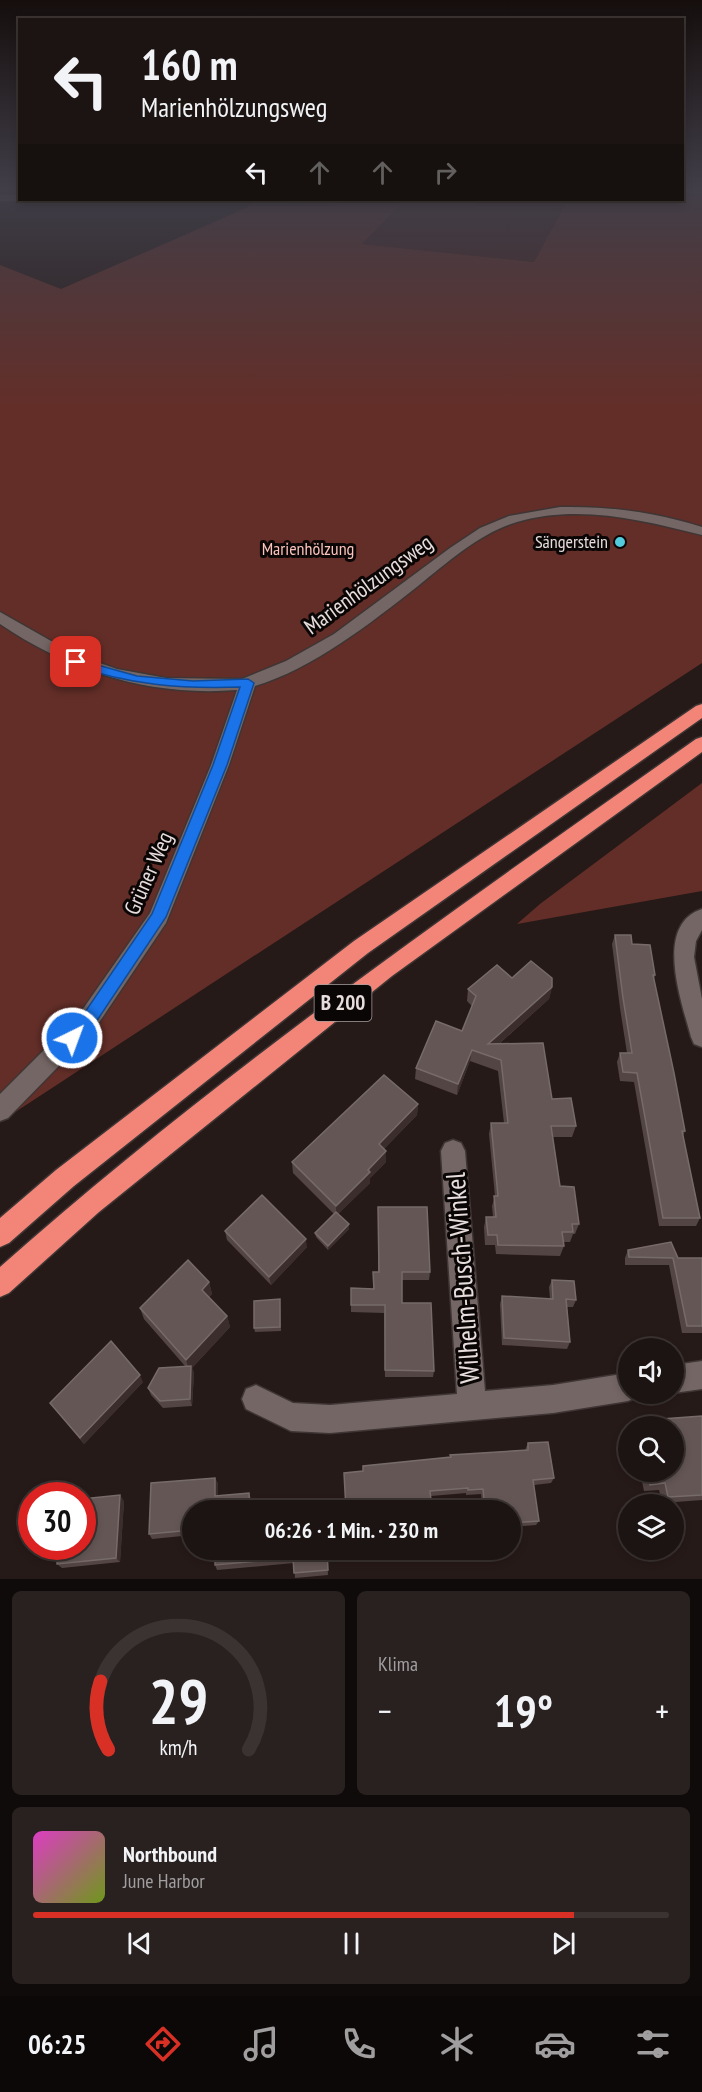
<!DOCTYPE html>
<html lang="de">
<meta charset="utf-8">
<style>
:root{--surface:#1c1412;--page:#292120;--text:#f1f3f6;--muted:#a09e9f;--line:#3a3332;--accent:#d93025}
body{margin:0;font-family:"PT Sans Narrow",sans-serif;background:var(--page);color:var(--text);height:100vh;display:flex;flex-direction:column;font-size:22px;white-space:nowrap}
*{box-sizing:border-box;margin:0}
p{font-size:20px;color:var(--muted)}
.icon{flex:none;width:33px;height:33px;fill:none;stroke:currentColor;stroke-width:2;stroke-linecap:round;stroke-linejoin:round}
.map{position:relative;height:1579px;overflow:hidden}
.side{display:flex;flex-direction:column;gap:12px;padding:12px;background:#0f0b0a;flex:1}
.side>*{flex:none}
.hud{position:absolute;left:18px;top:18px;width:666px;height:183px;border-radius:0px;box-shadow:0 3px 9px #0003,0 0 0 2px var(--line);background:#1c1412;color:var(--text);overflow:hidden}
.tools{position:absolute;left:618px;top:1338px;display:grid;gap:12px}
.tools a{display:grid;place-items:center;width:66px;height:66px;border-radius:50%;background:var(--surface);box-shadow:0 3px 9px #0003,0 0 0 2px var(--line);font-size:30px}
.speed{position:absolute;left:18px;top:1482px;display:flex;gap:12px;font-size:30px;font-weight:700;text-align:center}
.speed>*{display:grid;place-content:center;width:78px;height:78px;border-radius:50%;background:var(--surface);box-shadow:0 3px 9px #0003,0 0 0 2px var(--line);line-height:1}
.speed .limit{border:9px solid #d22;background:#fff;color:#111}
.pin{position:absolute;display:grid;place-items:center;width:51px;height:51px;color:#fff;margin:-26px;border-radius:12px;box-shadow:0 3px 9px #0006}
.me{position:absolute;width:66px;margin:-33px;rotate:42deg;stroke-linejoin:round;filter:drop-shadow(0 0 4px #0008)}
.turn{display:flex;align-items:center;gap:21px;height:126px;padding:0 24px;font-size:27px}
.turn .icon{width:78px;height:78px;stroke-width:2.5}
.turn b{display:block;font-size:42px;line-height:51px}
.lanes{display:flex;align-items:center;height:57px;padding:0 24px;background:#0003;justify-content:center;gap:30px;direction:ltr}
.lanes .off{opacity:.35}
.big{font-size:45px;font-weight:600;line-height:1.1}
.side .widget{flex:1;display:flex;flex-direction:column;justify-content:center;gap:9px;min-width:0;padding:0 21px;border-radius:9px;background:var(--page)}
.side .dial{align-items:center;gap:0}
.dial svg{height:156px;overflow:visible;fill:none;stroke:var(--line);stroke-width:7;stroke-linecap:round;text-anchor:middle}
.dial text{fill:var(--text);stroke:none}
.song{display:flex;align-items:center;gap:18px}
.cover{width:72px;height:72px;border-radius:9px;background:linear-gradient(135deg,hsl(310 70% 55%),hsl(80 70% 35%))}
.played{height:6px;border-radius:3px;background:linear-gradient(90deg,var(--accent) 85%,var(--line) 85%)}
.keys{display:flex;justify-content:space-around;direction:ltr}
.heat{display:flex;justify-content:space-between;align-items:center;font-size:33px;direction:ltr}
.side .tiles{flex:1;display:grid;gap:12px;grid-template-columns:1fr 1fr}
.widget:last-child{grid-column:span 2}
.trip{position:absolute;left:182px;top:1500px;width:339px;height:60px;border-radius:30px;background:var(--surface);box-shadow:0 3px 9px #0003,0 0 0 2px var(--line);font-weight:600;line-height:60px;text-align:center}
.menu{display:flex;height:96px;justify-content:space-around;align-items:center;background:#0b0807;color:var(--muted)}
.menu .icon{width:42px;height:42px}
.menu .on{color:var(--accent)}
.menu b{font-size:27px;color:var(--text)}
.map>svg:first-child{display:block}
.green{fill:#44231f}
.forest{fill:#642e28}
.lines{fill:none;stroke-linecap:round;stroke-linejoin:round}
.street-casing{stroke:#3e3534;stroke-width:3}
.secondary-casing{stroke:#3e3534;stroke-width:3}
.highway-casing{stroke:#3e3534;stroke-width:3}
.street{fill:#746664;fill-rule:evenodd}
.secondary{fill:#746664;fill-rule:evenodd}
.highway{fill:#f28578;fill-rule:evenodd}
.wall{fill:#534543}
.shaded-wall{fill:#3a2d2b}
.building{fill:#635654;stroke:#776b69;stroke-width:1.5}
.route{fill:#1a73e8;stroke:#114b97;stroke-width:1.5}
.poi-dot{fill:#53cbdc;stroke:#0b0606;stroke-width:2}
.labels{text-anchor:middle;stroke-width:6;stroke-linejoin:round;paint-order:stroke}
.far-poi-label{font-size:18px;fill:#e6dddc;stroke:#0b0606;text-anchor:end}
.far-park-label{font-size:18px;fill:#fbc3bb;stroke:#0b0606}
.shield{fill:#0b0606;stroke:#a49c9c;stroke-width:1.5}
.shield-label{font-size:21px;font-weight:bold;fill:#e6dddc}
.street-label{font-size:22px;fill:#e6dddc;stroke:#0b0606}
.near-street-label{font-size:27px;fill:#e6dddc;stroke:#0b0606}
</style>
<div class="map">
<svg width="702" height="1579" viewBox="0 0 702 1579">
<rect width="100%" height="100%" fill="#261a18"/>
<polygon class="green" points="567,201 534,262 362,244 400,205"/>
<g class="forest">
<polygon points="702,193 702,663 0,1122 0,265 61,289 251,206 400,205 362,244 534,262 567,201 682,200 683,194"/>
<polygon points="702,783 702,891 517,924 540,904"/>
</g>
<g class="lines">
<defs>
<g id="street">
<path d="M560 507C609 506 655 512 702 527V535C642 520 579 504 517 522 480 533 448 562 418 586 371 623 312 669 255 686L229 765 166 923 94 1030 8 1118 0 1121V1094L78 1016 150 913 211 765 237 690C151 697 71 672 0 624V612L74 654 117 669 166 678 242 679 286 661 334 634 450 548 480 528 509 516Z"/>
<path d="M702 909V930L696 941 694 957 702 999V1047L694 1044 691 1037C682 1003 653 925 702 909Z"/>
<polygon points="453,1140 461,1143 465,1151 485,1391 553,1385 628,1373 628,1394 639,1394 638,1397 628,1401 553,1413 330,1433 291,1431 246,1409 242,1399 246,1389 256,1385 293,1403 330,1405 457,1394 441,1151 445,1143"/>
<polygon points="702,1361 702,1389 674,1393 674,1365"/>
</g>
<g id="secondary">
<rect x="682" y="189" width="20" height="4"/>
<polygon points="0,195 20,195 20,200 23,200 0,201"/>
<polygon points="250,200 479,200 475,203 254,203"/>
</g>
<g id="highway">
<polygon points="702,704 702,718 368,953 74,1186 9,1243 0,1247 0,1218 56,1170 354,941 696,706"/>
<path d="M702 737V752L392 976 99 1212 9 1293 0 1297V1267C218 1073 458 907 696 739Z"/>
</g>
</defs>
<use href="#street" class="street-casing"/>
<use href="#secondary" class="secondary-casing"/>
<use href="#highway" class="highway-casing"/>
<use href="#street" class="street"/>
<use href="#secondary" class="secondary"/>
<use href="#highway" class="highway"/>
</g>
<g class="wall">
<polygon points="615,935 632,944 655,975 654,979 685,1131 683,1136 700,1218 696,1226 659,1226 634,1082 620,1081 617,1062 620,1053 627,1053 620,1008 612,944"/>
<polygon points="512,978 552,987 549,999 499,1044 552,1099 576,1126 572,1137 553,1137 560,1186 579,1224 575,1234 573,1234 570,1242 563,1242 564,1246 560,1256 496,1254 495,1245 485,1245 484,1227 486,1217 493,1217 492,1206 495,1196 489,1134 491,1123 504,1123 498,1071 470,1061 457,1095 415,1079 416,1068 462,1031 472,1006 467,1001 468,989"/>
<polygon points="418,1104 417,1115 384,1149 386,1151 386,1162 370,1178 370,1183 338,1214 349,1224 349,1229 328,1250 316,1237 315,1233 334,1214 293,1173 292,1162"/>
<polygon points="378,1207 430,1272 429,1280 402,1280 402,1303 434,1371 433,1377 385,1377 384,1313 351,1312 351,1288 373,1289 373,1272 378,1272"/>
<polygon points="225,1231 307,1247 271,1285 227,1240"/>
<polygon points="628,1250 678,1258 702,1258 702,1333 682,1333 669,1265 625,1265 625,1258"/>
<polygon points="552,1280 576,1300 573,1307 567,1307 570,1342 567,1349 502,1345 500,1304 502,1296 550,1299 549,1287"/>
<polygon points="209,1282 212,1294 209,1297 227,1316 230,1327 192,1368 194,1373 192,1406 163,1408 151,1395 148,1388 185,1366 144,1319 140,1308"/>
<polygon points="280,1299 281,1331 255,1332 254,1328"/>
<polygon points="143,1382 84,1444 50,1403"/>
<polygon points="702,1416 702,1500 662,1503 659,1490 644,1491 640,1472 674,1472 674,1426 631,1426 635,1421"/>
<polygon points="528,1443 554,1478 551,1483 534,1485 539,1521 536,1525 510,1527 510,1510 483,1510 481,1494 466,1495 466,1493 431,1496 432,1510 346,1510 363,1471 363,1466 450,1457 450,1455 525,1450"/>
<polygon points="215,1478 218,1484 218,1495 251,1498 192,1510 192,1535 152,1539 149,1534"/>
<polygon points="124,1501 120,1562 62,1568 57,1564"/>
<polygon points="327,1550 328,1575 295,1578 294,1563 217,1570 215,1565"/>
</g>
<g class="shaded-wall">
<polygon points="552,987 549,999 486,1055 488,1044"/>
<polygon points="472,1050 470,1061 457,1095 458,1084"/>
<polygon points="418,1104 417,1115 378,1155 379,1144"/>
<polygon points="386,1151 386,1162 370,1178 370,1183 336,1216 336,1206 368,1170"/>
<polygon points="349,1224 349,1229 328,1250 328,1246"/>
<polygon points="306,1239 307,1247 271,1285 269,1277"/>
<polygon points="209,1282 212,1294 205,1301 202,1290"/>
<polygon points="227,1316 230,1327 192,1368 194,1373 192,1406 190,1399 189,1370 186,1360"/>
<polygon points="140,1375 143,1382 84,1444 80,1438"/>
<polygon points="215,1478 218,1484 218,1501 215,1496"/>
<polygon points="249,1493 251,1498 251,1510 250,1510"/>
<polygon points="120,1495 124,1501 120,1562 116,1558"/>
</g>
<g class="building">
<polygon points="615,935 631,935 632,944 650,945 655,975 653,975 674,1073 685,1131 682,1131 700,1218 663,1218 637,1073 623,1072 620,1053 632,1053 623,998"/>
<polygon points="531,961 552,978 552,987 488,1044 543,1043 552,1099 571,1098 576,1126 551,1126 560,1186 574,1187 579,1224 572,1224 573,1232 562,1232 564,1246 498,1245 497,1235 488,1235 486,1217 496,1217 494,1196 498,1196 491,1123 508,1123 501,1060 472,1050 458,1084 416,1068 436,1021 462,1031 476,996 468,989 497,965 512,978"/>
<polygon points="384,1075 418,1104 379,1144 386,1151 368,1170 370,1172 336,1206 292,1162"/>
<polygon points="262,1195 306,1239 269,1277 225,1231"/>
<polygon points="378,1207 427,1207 430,1272 402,1272 402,1303 431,1303 434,1371 385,1370 385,1305 351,1305 351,1288 374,1289 373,1272 379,1272"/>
<polygon points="336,1212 349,1224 328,1246 315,1233"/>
<polygon points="671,1242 678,1258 702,1258 702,1326 687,1326 673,1258 629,1257 628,1250"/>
<polygon points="188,1260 209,1282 202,1290 227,1316 186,1360 140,1308"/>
<polygon points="552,1280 574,1281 576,1300 566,1299 570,1342 504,1338 502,1296 553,1299"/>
<polygon points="280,1299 280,1327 254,1328 254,1301"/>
<polygon points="111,1341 140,1375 80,1438 50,1403"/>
<polygon points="191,1366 190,1399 160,1401 148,1388 159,1368"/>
<polygon points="702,1416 702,1495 668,1497 665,1483 650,1485 647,1472 674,1472 674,1426 636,1426 635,1421"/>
<polygon points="548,1442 554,1478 533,1480 539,1521 510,1523 510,1510 485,1510 483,1489 468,1490 468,1488 430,1491 432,1510 346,1510 344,1473 363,1471 363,1466 451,1457 450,1455 528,1450 528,1443"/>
<polygon points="215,1478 215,1496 249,1493 250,1510 192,1510 192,1530 149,1534 151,1483"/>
<polygon points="120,1495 116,1558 57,1564 58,1546 82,1546 82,1499"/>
<polygon points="215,1550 327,1550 328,1570 294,1573 293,1558 215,1565"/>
</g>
<linearGradient id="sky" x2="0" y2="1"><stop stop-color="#150e0d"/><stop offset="0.46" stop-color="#413e48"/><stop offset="1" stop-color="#413e48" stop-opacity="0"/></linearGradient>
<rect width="702" height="411" fill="url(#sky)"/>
<path class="route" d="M76 659 137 676 193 681 248 679 254 683 227 765 166 917 92 1028 78 1043 72 1045 66 1043 64 1038 81 1018 152 914 213 765 240 687C180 689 130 685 72 665V660Z"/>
<circle class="poi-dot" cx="620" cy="542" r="6"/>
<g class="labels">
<g class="far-poi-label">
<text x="608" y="548">Sängerstein</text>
</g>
<g class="far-park-label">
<text x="308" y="555">Marienhölzung</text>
</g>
<rect class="shield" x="314.5" y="985" width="57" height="36" rx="4.5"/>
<g class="shield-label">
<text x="343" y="1010">B 200</text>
</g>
<g class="street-label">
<text transform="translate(368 584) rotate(-36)" y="8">Marienhölzungsweg</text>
<text transform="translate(148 873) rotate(-66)" y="8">Grüner Weg</text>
</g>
<g class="near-street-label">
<text transform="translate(463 1278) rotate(-94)" y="9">Wilhelm-Busch-Winkel</text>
</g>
</g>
</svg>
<div class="tools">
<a><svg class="icon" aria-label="sound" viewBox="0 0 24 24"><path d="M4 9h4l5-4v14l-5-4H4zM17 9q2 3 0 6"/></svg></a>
<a><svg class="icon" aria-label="search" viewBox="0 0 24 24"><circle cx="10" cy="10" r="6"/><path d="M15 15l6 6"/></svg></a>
<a><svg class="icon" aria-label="layers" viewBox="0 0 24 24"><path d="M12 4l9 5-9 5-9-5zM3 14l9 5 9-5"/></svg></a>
</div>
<div class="speed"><div class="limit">30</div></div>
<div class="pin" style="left:76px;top:662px;background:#d93025"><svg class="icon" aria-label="arrive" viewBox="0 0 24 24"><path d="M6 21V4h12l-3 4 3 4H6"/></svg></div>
<svg class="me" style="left:72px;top:1038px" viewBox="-20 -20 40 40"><circle r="17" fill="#1a73e8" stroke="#fff" stroke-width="3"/><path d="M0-11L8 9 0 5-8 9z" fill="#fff"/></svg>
<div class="trip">06:26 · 1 Min. · 230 m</div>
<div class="hud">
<div class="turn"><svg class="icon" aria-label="left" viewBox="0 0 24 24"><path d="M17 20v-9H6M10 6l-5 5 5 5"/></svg><div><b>160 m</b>Marienhölzungsweg</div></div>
<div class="lanes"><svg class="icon" aria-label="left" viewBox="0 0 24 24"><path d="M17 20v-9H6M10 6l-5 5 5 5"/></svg><svg class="icon off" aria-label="ahead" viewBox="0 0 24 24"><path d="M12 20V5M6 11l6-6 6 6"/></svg><svg class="icon off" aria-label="ahead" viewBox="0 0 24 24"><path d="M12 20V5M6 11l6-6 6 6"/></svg><svg class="icon off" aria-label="right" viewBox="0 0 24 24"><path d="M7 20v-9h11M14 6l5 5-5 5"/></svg></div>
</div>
</div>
<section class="side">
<div class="tiles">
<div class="widget dial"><svg viewBox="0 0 100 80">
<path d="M14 69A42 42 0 1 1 86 69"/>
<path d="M14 69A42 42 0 0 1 10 34" stroke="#d93025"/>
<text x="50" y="56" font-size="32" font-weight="700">29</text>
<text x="50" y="72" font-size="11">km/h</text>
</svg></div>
<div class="widget"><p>Klima</p>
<div class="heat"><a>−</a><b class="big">19°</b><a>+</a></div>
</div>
<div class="widget">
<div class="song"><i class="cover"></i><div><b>Northbound</b><p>June Harbor</p></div></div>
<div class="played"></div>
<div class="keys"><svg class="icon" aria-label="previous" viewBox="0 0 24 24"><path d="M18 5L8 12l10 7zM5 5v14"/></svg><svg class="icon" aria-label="pause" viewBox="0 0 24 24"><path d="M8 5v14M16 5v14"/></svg><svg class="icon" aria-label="next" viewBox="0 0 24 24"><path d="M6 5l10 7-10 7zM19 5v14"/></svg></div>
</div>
</div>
</section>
<nav class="menu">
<b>06:25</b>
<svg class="icon on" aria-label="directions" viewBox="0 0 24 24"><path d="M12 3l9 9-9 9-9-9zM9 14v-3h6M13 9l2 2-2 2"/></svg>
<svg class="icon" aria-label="music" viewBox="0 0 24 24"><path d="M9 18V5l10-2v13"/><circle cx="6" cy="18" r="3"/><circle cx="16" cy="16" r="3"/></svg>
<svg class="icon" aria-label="phone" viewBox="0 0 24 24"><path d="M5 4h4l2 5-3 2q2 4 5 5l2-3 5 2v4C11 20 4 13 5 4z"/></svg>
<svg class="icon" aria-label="climate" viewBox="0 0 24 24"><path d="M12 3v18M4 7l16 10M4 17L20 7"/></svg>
<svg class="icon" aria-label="car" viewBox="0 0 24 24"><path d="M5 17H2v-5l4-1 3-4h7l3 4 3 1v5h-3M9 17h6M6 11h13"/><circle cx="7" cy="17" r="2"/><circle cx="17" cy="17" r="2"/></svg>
<svg class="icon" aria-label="filters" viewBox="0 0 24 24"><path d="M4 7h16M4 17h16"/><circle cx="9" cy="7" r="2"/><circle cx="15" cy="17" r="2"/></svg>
</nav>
